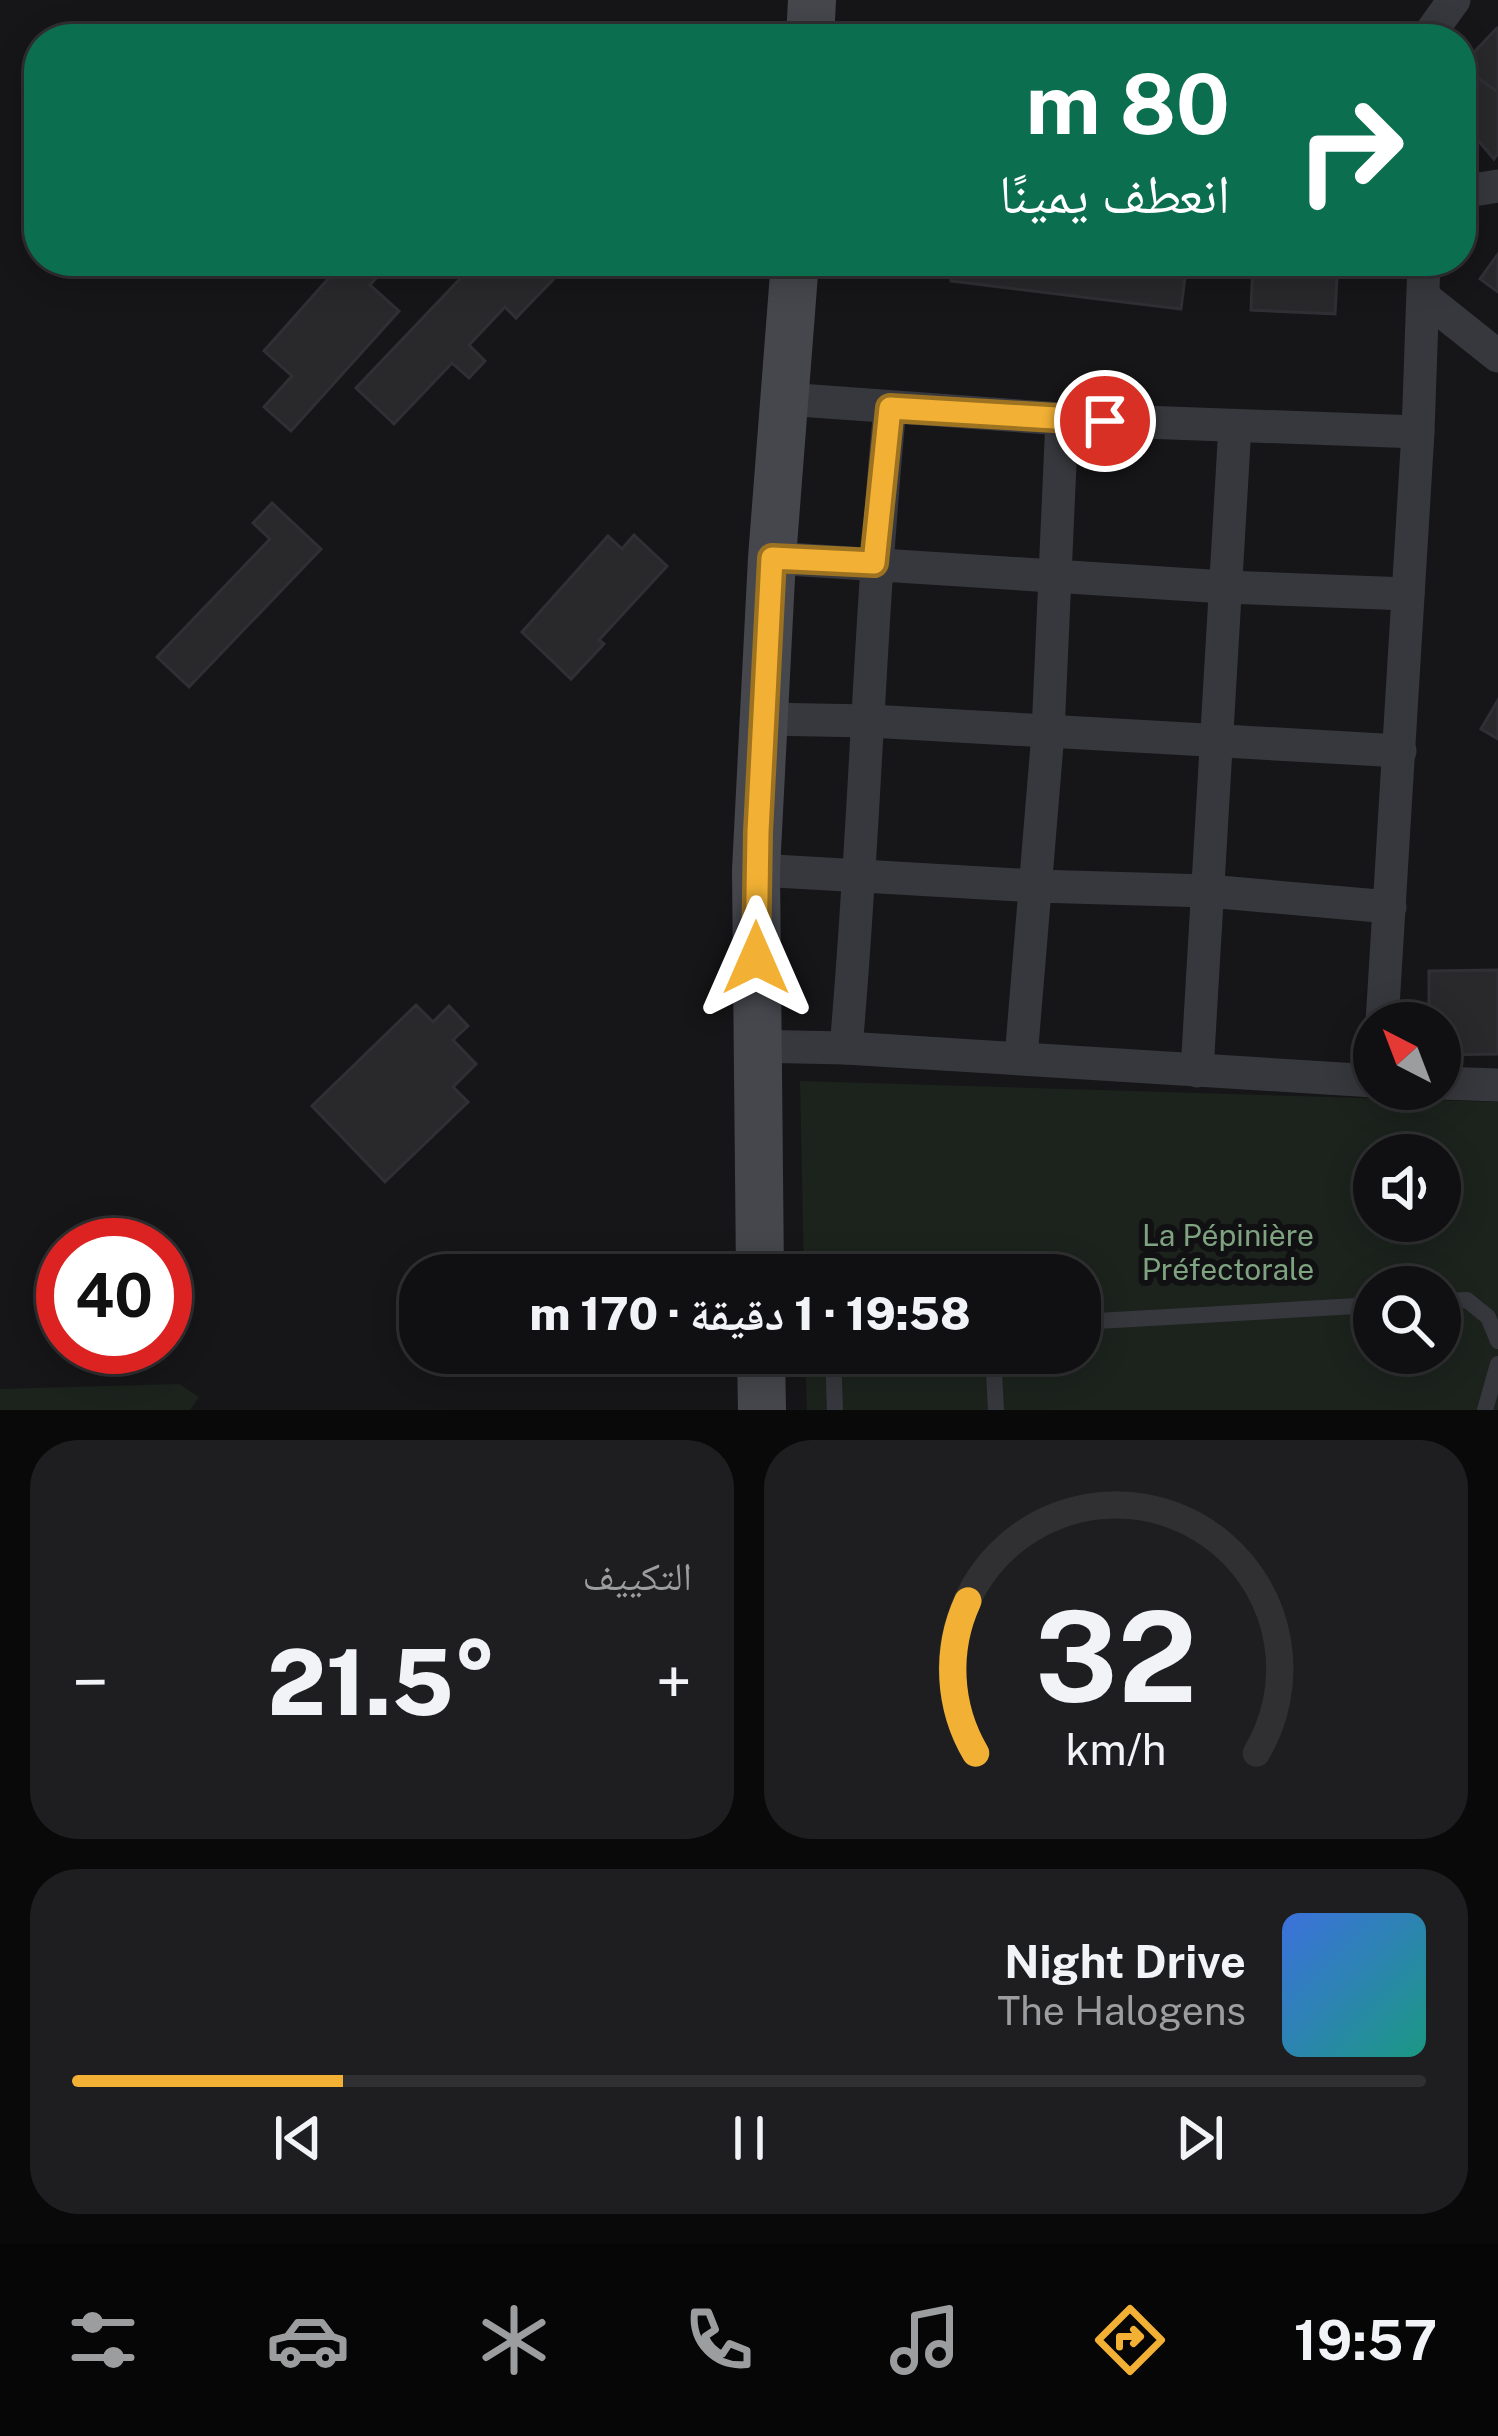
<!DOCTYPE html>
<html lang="ar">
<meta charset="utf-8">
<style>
:root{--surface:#101012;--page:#1e1e20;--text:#f1f3f6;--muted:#9c9d9f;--line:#303032;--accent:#f2b134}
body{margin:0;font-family:"Public Sans","Noto Naskh Arabic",sans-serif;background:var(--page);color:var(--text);direction:rtl;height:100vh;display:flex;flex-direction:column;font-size:45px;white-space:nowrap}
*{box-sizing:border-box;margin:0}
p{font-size:39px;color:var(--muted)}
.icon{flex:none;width:66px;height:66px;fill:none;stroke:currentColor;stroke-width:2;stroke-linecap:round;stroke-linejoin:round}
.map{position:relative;height:1410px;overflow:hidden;direction:ltr}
.panel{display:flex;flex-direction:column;gap:30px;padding:30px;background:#09090a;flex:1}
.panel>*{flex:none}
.banner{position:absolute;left:24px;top:24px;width:1452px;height:252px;border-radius:48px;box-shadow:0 6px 30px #0003,0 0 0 3px var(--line);direction:rtl;background:#0b6e4f;color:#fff;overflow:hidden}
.needle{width:78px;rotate:318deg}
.buttons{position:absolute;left:1353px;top:1002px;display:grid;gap:24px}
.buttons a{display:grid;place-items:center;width:108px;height:108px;border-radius:50%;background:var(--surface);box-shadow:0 6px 30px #0003,0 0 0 3px var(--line);font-size:60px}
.speed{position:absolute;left:36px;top:1218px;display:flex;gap:24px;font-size:60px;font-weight:700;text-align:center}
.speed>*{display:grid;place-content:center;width:156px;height:156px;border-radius:50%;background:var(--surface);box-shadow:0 6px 30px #0003,0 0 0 3px var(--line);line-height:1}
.speed .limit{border:18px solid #d22;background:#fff;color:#111}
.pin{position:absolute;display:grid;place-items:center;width:102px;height:102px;color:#fff;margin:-51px;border:6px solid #fff;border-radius:50%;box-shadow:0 3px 12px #0007}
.me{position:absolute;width:132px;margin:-66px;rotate:0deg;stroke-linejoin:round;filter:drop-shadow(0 0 9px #0008)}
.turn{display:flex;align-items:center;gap:42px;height:252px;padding:0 48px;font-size:54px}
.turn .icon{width:156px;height:156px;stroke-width:2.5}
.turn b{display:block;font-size:84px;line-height:102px}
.big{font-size:90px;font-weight:800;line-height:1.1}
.panel .card{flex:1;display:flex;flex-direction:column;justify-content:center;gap:18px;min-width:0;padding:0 42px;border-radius:48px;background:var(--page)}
.panel .dial{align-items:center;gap:0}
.dial svg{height:312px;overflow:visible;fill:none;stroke:var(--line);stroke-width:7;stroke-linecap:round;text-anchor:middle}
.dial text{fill:var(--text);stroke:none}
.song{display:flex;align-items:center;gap:36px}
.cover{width:144px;height:144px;border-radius:18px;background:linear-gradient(135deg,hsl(220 70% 55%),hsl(170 70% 35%))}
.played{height:12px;border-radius:6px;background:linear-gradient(90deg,var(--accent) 20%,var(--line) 20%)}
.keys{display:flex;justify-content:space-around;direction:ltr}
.heat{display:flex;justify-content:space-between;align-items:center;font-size:66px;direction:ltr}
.panel .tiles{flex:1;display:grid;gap:30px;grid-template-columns:1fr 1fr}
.card:last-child{grid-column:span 2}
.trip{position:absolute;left:399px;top:1254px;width:702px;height:120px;border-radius:48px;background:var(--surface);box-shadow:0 6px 30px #0003,0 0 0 3px var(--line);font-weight:800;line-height:120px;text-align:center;direction:rtl}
.tab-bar{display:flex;height:192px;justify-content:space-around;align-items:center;background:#060607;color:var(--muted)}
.tab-bar .icon{width:84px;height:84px}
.tab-bar .active{color:var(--accent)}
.tab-bar b{font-size:54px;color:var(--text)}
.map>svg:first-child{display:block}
.green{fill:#1c231d;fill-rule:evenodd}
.building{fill:#29292c;stroke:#303034;stroke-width:3}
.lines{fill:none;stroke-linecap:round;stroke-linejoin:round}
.lane{stroke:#37383d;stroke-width:16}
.street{stroke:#37383d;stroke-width:33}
.secondary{stroke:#45474d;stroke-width:48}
.route-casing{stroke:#9d7322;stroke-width:30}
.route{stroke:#f2b134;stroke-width:21}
.labels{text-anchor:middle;stroke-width:12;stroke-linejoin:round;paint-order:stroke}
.park-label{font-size:30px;fill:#7fa381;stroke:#111113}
</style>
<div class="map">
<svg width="1498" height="1410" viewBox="0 0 1498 1410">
<rect width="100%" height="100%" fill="#161618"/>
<g class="green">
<path d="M800 1081 1498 1102V1410H807L805 1353H1080V1275H804ZM1374 1155H1440V1221H1374ZM1374 1287H1440V1353H1374Z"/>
<polygon points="179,1384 199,1397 190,1410 0,1410 0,1389"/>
</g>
<g class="building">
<polygon points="1497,28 1498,28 1498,92 1461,66"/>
<polygon points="1461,66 1498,92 1498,153 1494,159 1476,138 1461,129"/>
<polygon points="1498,254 1498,292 1480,279"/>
<polygon points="344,261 391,261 370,285 399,311 291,431 264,407 292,376 264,351"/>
<polygon points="477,261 571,261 516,318 505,307 469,345 485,361 469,378 452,363 394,424 356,388"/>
<polygon points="954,261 1187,261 1181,309 951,281"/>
<polygon points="1253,261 1338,261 1335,314 1251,310"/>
<polygon points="272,503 321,549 189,687 157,657 270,539 253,523"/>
<polygon points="634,535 667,566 599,640 604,644 571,679 522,632 608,536 622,549"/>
<polygon points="1498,700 1498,739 1481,729"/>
<polygon points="1498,970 1498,1054 1440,1055 1440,1023 1429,1023 1429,971"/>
<polygon points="416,1005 433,1022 449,1006 468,1026 453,1040 476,1064 453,1087 468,1102 385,1182 312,1106"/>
</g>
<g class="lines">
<g class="lane">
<polyline points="1440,1301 1467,1300 1488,1317 1498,1341"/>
<polyline points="1080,1322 1374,1305"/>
<polyline points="833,1353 835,1410"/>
<polyline points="993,1353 996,1410"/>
<polyline points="1485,1410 1498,1364"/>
</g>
<g class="street">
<polyline points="1426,39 1454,0"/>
<polyline points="1461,192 1498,186"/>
<polyline points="1425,298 1498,356"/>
<polyline points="785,399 1062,419 1418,432"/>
<polyline points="772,558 1225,587 1408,594"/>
<polyline points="763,719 870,721 1400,751"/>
<polyline points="756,870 1036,886 1208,891 1390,907"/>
<polyline points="1382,1023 1418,432 1424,261"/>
<polyline points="755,1046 846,1048 1374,1081"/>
<path d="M846 1048C865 835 869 621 890 408"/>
<polyline points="1021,1058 1048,733 1062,419"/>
<polyline points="1197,1071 1235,426"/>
<polyline points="1440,1083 1498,1085"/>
</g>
<g class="secondary">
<polyline points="810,39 812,0"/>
<polyline points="760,1275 756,870 772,558 795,261"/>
<polyline points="761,1353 762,1410"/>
</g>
</g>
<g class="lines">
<defs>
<polyline id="route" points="756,958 758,832 772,558 874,563 890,408 1105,421"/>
</defs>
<use href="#route" class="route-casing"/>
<use href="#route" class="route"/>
</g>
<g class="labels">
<g class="park-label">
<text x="1228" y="1246">La Pépinière<tspan x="1228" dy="34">Préfectorale</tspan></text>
</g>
</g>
</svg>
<div class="buttons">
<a><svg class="needle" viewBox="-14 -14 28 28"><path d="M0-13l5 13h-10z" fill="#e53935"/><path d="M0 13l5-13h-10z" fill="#9c9d9f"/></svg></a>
<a><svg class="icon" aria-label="sound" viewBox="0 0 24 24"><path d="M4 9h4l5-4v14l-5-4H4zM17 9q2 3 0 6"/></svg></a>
<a><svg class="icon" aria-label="search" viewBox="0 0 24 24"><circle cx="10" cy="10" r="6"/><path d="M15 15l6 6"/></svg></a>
</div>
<div class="speed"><div class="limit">40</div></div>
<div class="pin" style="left:1105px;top:421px;background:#d93025"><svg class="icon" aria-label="arrive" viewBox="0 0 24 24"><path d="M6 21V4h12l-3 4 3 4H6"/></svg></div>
<svg class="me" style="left:756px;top:958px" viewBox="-20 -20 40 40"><path d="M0-17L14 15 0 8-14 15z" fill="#f2b134" stroke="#fff" stroke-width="4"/></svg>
<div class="trip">19:58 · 1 دقيقة · 170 m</div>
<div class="banner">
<div class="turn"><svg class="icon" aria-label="right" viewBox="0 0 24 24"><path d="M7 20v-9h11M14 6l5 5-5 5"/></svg><div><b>80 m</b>انعطف يمينًا</div></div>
</div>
</div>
<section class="panel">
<div class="tiles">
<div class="card dial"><svg viewBox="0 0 100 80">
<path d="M14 69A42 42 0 1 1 86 69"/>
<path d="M14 69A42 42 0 0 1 12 30" stroke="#f2b134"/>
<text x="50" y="56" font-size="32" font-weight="700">32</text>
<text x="50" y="72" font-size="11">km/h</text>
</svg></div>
<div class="card"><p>التكييف</p>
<div class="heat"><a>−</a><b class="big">21.5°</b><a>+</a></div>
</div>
<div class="card">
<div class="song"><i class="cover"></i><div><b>Night Drive</b><p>The Halogens</p></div></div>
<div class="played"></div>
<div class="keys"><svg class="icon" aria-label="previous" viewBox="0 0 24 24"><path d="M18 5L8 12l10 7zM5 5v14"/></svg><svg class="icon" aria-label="pause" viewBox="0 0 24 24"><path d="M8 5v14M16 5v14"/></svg><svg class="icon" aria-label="next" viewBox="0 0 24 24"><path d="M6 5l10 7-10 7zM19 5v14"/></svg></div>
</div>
</div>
</section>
<nav class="tab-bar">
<b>19:57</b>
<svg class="icon active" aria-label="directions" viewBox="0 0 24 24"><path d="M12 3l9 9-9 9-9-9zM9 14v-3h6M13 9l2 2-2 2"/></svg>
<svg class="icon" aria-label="music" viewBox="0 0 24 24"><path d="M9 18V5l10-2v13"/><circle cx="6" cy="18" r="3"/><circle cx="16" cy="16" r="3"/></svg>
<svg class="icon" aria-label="phone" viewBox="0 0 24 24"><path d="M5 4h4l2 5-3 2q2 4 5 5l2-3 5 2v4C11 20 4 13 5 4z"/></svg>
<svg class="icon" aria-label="climate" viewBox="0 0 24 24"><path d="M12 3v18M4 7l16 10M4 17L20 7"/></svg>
<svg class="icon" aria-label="car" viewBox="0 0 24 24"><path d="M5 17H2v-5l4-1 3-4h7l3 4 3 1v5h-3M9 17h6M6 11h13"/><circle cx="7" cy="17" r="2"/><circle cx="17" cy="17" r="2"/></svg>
<svg class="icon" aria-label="filters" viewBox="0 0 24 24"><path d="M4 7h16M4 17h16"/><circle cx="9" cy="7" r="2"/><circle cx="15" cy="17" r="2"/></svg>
</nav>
